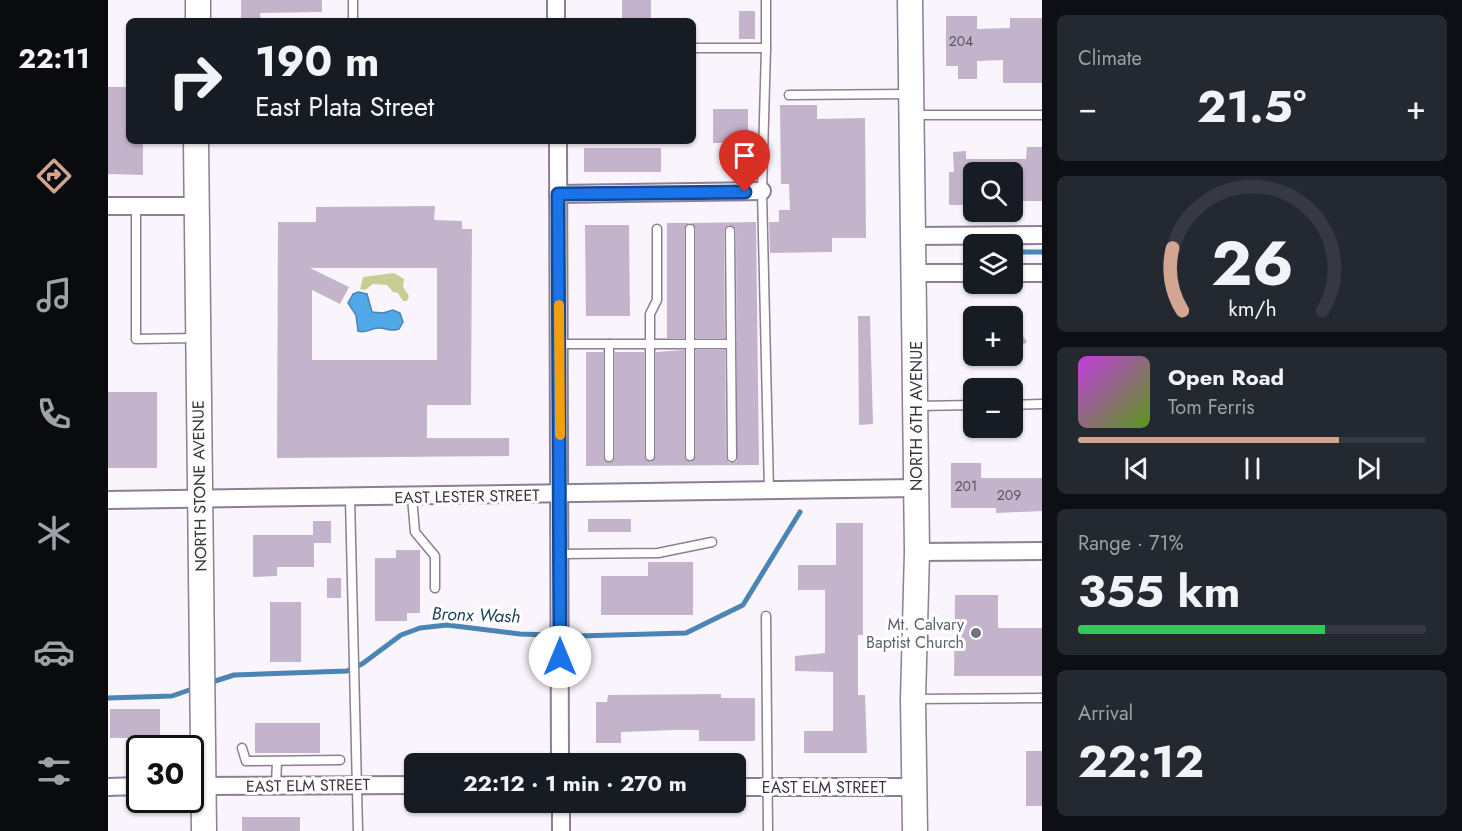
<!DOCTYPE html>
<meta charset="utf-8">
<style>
:root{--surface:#171b24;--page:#242831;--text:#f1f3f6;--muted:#9ea1a6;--line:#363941;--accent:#d1a590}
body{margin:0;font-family:Jost,sans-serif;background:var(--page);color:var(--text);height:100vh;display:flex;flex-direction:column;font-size:22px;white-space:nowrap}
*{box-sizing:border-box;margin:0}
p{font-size:20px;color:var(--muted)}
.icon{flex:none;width:33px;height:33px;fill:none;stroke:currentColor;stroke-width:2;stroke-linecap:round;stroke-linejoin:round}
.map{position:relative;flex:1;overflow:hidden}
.side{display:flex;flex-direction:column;gap:15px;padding:15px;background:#0d0f14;width:420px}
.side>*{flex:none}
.banner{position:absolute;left:18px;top:18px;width:570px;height:126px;border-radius:9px;box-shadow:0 2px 4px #0004;background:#171b24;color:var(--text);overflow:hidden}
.fabs{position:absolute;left:855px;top:162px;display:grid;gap:12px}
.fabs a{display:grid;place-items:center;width:60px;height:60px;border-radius:9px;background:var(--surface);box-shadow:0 2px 4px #0004;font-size:30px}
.speed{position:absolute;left:18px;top:735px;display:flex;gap:12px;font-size:30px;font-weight:700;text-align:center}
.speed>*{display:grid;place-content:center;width:78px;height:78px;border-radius:50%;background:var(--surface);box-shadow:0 2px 4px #0004;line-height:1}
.speed .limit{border:3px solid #111;border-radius:9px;background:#fff;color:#111}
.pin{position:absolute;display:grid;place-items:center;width:51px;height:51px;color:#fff;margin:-62px -26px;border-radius:50% 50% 50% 0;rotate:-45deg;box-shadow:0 0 6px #0007}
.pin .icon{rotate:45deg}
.me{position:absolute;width:66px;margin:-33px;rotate:0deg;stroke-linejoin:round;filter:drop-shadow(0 0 4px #0008)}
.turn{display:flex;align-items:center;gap:21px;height:126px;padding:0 30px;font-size:27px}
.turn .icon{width:78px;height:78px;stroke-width:2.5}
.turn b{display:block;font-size:42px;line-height:51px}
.big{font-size:45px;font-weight:700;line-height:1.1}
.side .tile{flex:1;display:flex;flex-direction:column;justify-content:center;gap:9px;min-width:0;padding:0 21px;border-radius:9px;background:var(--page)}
.side .dial{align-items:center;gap:0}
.dial svg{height:156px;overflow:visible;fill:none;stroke:var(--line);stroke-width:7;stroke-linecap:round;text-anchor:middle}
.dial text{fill:var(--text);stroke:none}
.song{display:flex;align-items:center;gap:18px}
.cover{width:72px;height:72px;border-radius:9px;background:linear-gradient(135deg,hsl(290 70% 55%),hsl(90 70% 35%))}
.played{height:6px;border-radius:3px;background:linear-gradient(90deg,var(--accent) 75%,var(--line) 75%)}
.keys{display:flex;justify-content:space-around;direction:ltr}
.heat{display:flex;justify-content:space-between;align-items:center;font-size:33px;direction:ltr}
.charge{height:9px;border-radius:4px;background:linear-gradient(90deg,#34c759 71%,var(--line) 0)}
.trip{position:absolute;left:296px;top:753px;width:342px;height:60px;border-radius:9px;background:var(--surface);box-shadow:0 2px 4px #0004;font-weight:700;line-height:60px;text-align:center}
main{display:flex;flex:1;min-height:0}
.tabs{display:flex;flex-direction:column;width:108px;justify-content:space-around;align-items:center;background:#090b0e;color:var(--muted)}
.tabs .icon{width:42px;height:42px}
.tabs .on{color:var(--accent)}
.tabs b{font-size:27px;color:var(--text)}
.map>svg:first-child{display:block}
.green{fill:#c8ce92}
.water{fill:#50a8e9;stroke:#4a85b5;stroke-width:1.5}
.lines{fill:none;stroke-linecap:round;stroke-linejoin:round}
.stream{stroke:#4a85b5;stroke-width:5}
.building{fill:#c4b4cb;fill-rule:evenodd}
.lane-casing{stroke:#8c7e93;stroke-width:11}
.street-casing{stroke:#8c7e93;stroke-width:20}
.secondary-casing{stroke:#8c7e93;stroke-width:27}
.lane{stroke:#fff;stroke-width:8}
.street{stroke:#fff;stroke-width:16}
.secondary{stroke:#fff;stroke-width:24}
.route-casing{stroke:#114b97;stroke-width:15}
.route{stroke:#1a73e8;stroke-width:10}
.slow{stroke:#f59e0b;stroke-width:10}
.worship-dot{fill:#6b7280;stroke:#fff;stroke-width:2}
.labels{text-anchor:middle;stroke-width:6;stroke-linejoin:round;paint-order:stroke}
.number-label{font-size:14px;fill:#5d5460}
.street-label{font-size:16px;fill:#3b343d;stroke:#fff}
.worship-label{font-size:16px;fill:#5b616d;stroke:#fff;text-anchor:end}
.water-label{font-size:18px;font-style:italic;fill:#1c415c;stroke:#fff}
</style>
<main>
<nav class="tabs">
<b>22:11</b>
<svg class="icon on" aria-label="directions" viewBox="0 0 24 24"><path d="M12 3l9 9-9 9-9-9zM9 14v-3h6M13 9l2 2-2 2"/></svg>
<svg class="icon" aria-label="music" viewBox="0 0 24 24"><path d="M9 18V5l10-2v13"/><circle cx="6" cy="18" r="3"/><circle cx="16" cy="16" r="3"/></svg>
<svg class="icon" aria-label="phone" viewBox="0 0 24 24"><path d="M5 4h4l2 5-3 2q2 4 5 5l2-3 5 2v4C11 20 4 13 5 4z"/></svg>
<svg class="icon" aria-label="climate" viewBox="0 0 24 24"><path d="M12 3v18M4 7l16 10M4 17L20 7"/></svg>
<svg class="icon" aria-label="car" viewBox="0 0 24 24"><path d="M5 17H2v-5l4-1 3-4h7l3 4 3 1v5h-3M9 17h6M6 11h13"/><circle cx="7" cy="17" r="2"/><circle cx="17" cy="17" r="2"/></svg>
<svg class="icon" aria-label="filters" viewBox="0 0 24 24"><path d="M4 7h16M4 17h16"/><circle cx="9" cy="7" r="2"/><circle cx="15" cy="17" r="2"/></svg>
</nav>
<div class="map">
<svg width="934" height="831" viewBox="0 0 934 831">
<rect width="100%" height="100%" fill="#faf4fd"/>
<polygon class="green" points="286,273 296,279 295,287 301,296 299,301 295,301 290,293 285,292 279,285 265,284 257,290 252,289 255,277"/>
<path class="water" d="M250 292 259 294 264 312 275 313 285 310 292 313 295 322 291 329C283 332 279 328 271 328 262 328 259 334 250 331L248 315 240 303 245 294Z"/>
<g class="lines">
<g class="stream">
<polyline points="904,252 934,252"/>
<polyline points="101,683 126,675 239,671 254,664 293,635 312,628 339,625 412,634 470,636 578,633 635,605 692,512"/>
<polyline points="0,698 64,696 87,688"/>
</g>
</g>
<g class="building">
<polygon points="133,0 214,0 214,12 152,13 153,21 133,21"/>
<rect x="514" y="0" width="29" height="21"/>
<rect x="631" y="11" width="16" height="28"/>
<polygon points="838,16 869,16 869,29 902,28 902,18 934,18 934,83 895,83 895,60 869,61 869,79 850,79 850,66 838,66"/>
<polygon points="0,87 21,87 21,141 35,141 35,175 0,174"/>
<polygon points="672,105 709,105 709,119 757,118 758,238 724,238 724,252 662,253 661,222 671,222 671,210 682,210 681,184 673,184"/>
<rect x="605" y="109" width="35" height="34"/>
<polygon points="919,147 934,147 934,201 904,201 904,172 866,172 866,205 841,205 841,172 846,172 845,152 858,151 858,159 918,159"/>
<rect x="476" y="148" width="77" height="24"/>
<path d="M327 206 326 220 354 221V229H364L363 405H319V438H401V456L169 458 170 222H208V207ZM202 268H329V360H204V290L232 304 241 287Z"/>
<polygon points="648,222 651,465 478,466 478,352 495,352 495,457 502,463 507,457 507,352 536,352 536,456 543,462 548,456 548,352 576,350 576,456 583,462 588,456 588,350 617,350 618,457 621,463 629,461 628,230 621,225 616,230 617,338 588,338 588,229 583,223"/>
<polygon points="559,223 581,223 576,229 576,338 559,338"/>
<polygon points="477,225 521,225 522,316 478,316"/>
<polygon points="750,316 762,316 765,424 751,425"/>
<polygon points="904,320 919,342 904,352"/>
<rect x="0" y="392" width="49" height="76"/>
<polygon points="843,463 873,463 873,478 934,478 934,511 888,513 888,508 843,508"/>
<rect x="480" y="519" width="43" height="13"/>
<polygon points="205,521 223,521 223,543 206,543 206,567 169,567 169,576 145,577 145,535 205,535"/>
<polygon points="728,523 755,523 755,635 750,635 750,695 757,695 759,753 696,753 696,731 725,731 725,672 687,671 687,656 717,653 717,590 690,590 690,565 728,565"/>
<polygon points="288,550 312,550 312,613 299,613 299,621 267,621 267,558 288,558"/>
<polygon points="540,562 585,562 585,615 493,615 493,576 540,576"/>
<rect x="219" y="578" width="14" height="20"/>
<polygon points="847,595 890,595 890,628 934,628 934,676 846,676"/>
<rect x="162" y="602" width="31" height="60"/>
<polygon points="613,694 613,698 647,698 647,741 591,741 591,730 566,730 513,732 513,743 488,743 488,702 499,702 500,695"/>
<rect x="2" y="709" width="50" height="29"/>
<rect x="147" y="723" width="65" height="30"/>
<rect x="918" y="751" width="16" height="55"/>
<rect x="134" y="817" width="58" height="14"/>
</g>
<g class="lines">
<defs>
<g id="lane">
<polyline points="245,0 245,21"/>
<polyline points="585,48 658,48 654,191 661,491"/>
<polyline points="658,48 658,0"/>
<polyline points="681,95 801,94"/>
<polyline points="804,115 934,115"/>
<polyline points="28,206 28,339 88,338"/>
<polyline points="582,229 582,456"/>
<polyline points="451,344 623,344 622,231"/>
<polyline points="501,344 501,457"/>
<polyline points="623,344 624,457"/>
<polyline points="904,405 934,404"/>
<polyline points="809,406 866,405"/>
<polyline points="542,456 542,314 549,300 549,229"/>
<polyline points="304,497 307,532 327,556 327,588"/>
<polyline points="242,498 250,831"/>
<polyline points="452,554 550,553 604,542"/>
<polyline points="658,616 660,831"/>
<polyline points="806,699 934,698"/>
<polyline points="134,748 138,761 232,760"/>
<polyline points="168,785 169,761"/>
</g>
<g id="street">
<polyline points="448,0 448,21"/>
<polyline points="450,141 452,764"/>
<polyline points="450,194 654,191"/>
<polyline points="0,206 87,206"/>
<polyline points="806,236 934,235"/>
<polyline points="806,273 866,273"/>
<polyline points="904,273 934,273"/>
<polyline points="0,500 808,488"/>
<polyline points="809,552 934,551"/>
<polyline points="82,786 306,785"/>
<polyline points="0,787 32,786"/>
<polyline points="627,787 806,787"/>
<polyline points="453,802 453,831"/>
</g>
<g id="secondary">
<polyline points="802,0 809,552 805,699 807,831"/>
<polyline points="90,21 90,0"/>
<polyline points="88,141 96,831"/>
</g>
</defs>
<use href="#lane" class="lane-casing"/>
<use href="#street" class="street-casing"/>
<use href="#secondary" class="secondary-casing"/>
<use href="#lane" class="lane"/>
<use href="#street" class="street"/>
<use href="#secondary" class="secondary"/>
</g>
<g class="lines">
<defs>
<polyline id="route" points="452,657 450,194 637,192"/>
</defs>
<use href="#route" class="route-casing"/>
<use href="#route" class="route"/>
<polyline class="slow" points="451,305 452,435"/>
</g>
<circle class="worship-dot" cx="868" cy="633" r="6"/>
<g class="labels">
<g class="number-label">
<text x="853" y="46">204</text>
<text x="858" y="491">201</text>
<text x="901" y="500">209</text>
</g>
<g class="street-label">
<text transform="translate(808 416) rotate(-90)" y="6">NORTH 6TH AVENUE</text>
<text transform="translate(91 486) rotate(-91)" y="6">NORTH STONE AVENUE</text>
<text transform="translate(359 496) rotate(-1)" y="6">EAST LESTER STREET</text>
<text transform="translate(200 785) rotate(-1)" y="6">EAST ELM STREET</text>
<text x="716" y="793">EAST ELM STREET</text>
</g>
<g class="worship-label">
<text x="856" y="630">Mt. Calvary<tspan x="856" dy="18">Baptist Church</tspan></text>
</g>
<g class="water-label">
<text transform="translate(368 615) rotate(2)" y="6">Bronx Wash</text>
</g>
</g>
</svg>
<div class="fabs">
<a><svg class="icon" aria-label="search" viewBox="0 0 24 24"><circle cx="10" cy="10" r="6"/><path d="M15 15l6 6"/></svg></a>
<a><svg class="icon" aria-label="layers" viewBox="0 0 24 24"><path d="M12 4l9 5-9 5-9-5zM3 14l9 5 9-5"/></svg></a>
<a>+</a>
<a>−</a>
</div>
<div class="speed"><div class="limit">30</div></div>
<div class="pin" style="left:637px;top:192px;background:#d93025"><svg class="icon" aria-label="arrive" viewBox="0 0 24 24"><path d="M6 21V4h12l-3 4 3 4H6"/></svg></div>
<svg class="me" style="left:452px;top:657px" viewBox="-20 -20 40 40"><circle r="19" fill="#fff"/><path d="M0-13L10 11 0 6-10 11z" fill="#1a73e8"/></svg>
<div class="trip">22:12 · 1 min · 270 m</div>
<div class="banner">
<div class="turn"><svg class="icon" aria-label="right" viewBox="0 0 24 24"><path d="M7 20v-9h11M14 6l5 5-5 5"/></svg><div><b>190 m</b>East Plata Street</div></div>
</div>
</div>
<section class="side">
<div class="tile"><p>Climate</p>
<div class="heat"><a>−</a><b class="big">21.5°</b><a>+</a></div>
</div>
<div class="tile dial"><svg viewBox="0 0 100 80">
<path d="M14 69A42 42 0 1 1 86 69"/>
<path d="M14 69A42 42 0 0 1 9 37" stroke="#d1a590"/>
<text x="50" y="56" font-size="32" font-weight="700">26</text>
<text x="50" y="72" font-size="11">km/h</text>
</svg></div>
<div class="tile">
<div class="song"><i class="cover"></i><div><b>Open Road</b><p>Tom Ferris</p></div></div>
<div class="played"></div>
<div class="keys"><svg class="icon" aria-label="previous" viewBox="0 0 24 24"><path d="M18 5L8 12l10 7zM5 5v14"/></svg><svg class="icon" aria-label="pause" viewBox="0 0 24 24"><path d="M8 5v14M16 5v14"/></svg><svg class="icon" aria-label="next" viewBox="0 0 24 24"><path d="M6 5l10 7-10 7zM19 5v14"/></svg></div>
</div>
<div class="tile"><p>Range · 71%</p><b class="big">355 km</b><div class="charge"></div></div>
<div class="tile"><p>Arrival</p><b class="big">22:12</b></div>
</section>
</main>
